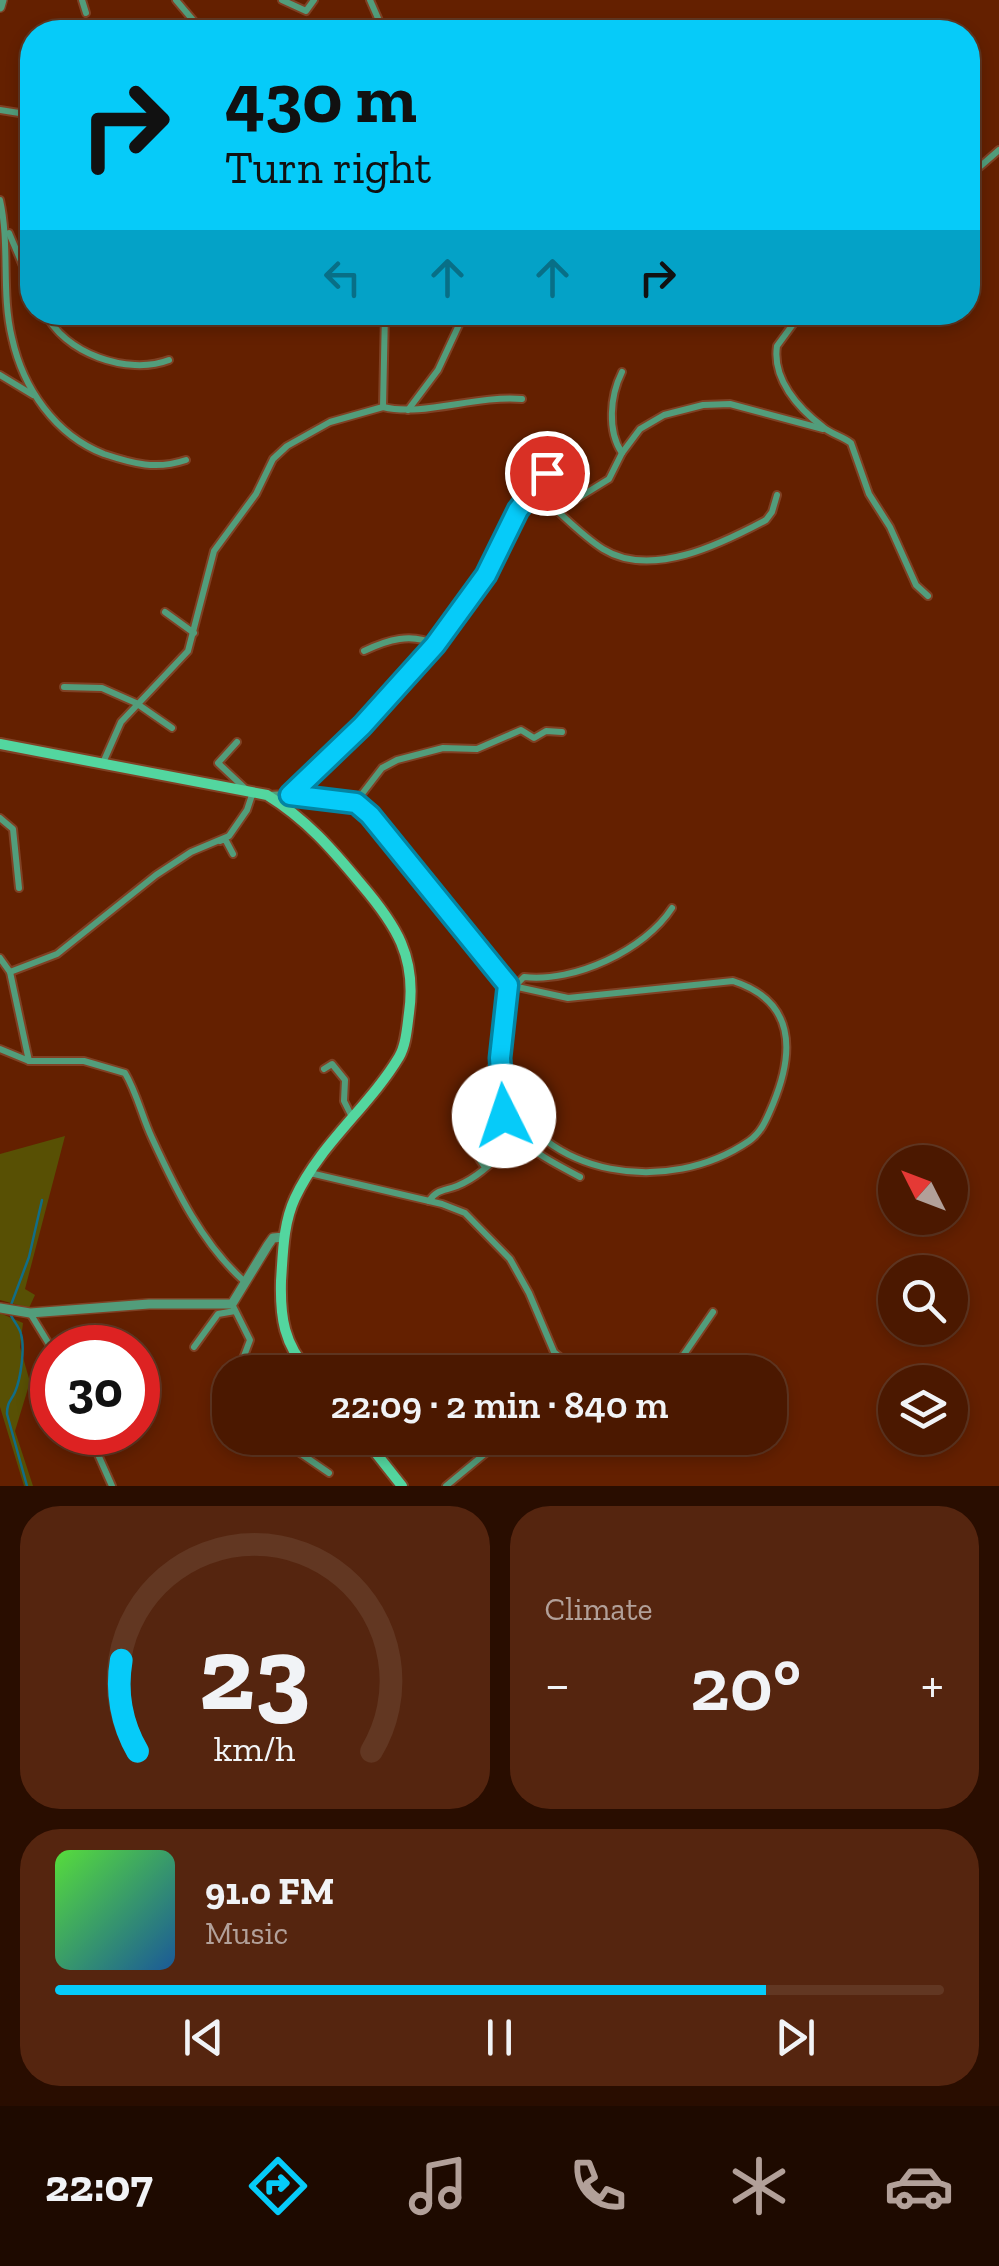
<!DOCTYPE html>
<meta charset="utf-8">
<style>
:root{--surface:#4b1800;--page:#55250f;--text:#f1f3f6;--muted:#b2a099;--line:#623722;--accent:#06cbf9}
body{margin:0;font-family:"Zilla Slab",serif;background:var(--page);color:var(--text);height:100vh;display:flex;flex-direction:column;font-size:38px;white-space:nowrap}
*{box-sizing:border-box;margin:0}
p{font-size:32px;color:var(--muted)}
.icon{flex:none;width:55px;height:55px;fill:none;stroke:currentColor;stroke-width:2;stroke-linecap:round;stroke-linejoin:round}
.map{position:relative;height:1486px;overflow:hidden}
.panel{display:flex;flex-direction:column;gap:20px;padding:20px;background:#290d00;flex:1}
.panel>*{flex:none}
.hud{position:absolute;left:20px;top:20px;width:960px;height:305px;border-radius:40px;box-shadow:0 5px 15px #0003,0 0 0 2px var(--line);background:#06cbf9;color:#111;overflow:hidden}
.needle{width:65px;rotate:312deg}
.buttons{position:absolute;left:878px;top:1145px;display:grid;gap:20px}
.buttons a{display:grid;place-items:center;width:90px;height:90px;border-radius:50%;background:var(--surface);box-shadow:0 5px 15px #0003,0 0 0 2px var(--line);font-size:50px}
.speed{position:absolute;left:30px;top:1325px;display:flex;gap:20px;font-size:50px;font-weight:700;text-align:center}
.speed>*{display:grid;place-content:center;width:130px;height:130px;border-radius:50%;background:var(--surface);box-shadow:0 5px 15px #0003,0 0 0 2px var(--line);line-height:1}
.speed .limit{border:15px solid #d22;background:#fff;color:#111}
.pin{position:absolute;display:grid;place-items:center;width:85px;height:85px;color:#fff;margin:-42px;border:5px solid #fff;border-radius:50%;box-shadow:0 2px 10px #0007}
.me{position:absolute;width:110px;margin:-55px;rotate:356deg;stroke-linejoin:round;filter:drop-shadow(0 0 8px #0008)}
.turn{display:flex;align-items:center;gap:35px;height:210px;padding:0 40px;font-size:45px}
.turn .icon{width:130px;height:130px;stroke-width:2.5}
.turn b{display:block;font-size:70px;line-height:85px}
.lanes{display:flex;align-items:center;height:95px;padding:0 40px;background:#0003;justify-content:center;gap:50px;direction:ltr}
.lanes .off{opacity:.35}
.big{font-size:75px;font-weight:600;line-height:1.1}
.panel .card{flex:1;display:flex;flex-direction:column;justify-content:center;gap:15px;min-width:0;padding:0 35px;border-radius:40px;background:var(--page)}
.panel .dial{align-items:center;gap:0}
.dial svg{height:260px;overflow:visible;fill:none;stroke:var(--line);stroke-width:7;stroke-linecap:round;text-anchor:middle}
.dial text{fill:var(--text);stroke:none}
.song{display:flex;align-items:center;gap:30px}
.cover{width:120px;height:120px;border-radius:15px;background:linear-gradient(135deg,hsl(110 70% 55%),hsl(210 70% 35%))}
.played{height:10px;border-radius:5px;background:linear-gradient(90deg,var(--accent) 80%,var(--line) 80%)}
.keys{display:flex;justify-content:space-around;direction:ltr}
.heat{display:flex;justify-content:space-between;align-items:center;font-size:55px;direction:ltr}
.panel .tiles{flex:1;display:grid;gap:20px;grid-template-columns:1fr 1fr}
.card:last-child{grid-column:span 2}
.trip{position:absolute;left:212px;top:1355px;width:575px;height:100px;border-radius:40px;background:var(--surface);box-shadow:0 5px 15px #0003,0 0 0 2px var(--line);font-weight:600;line-height:100px;text-align:center}
.tab-bar{display:flex;height:160px;justify-content:space-around;align-items:center;background:#1e0a00;color:var(--muted)}
.tab-bar .icon{width:70px;height:70px}
.tab-bar .selected{color:var(--accent)}
.tab-bar b{font-size:45px;color:var(--text)}
.map>svg:first-child{display:block}
.green{fill:#585004}
.lines{fill:none;stroke-linecap:round;stroke-linejoin:round}
.stream{stroke:#116d86;stroke-width:2.5}
.minor-casing{stroke:#7f4124;stroke-width:10}
.tertiary-casing{stroke:#7f4124;stroke-width:12}
.secondary-casing{stroke:#7f4124;stroke-width:14}
.minor{stroke:#529d7b;stroke-width:6}
.tertiary{stroke:#529d7b;stroke-width:9}
.secondary{stroke:#53d69f;stroke-width:10}
.route-casing{stroke:#0484a2;stroke-width:25}
.route{stroke:#06cbf9;stroke-width:18}
</style>
<div class="map">
<svg width="999" height="1486" viewBox="0 0 999 1486">
<rect width="100%" height="100%" fill="#642000"/>
<g class="green">
<polygon points="65,1136 25,1289 35,1295 29,1308 0,1300 0,1154"/>
<polygon points="0,1313 23,1323 20,1347 30,1382 15,1431 33,1486 24,1486 0,1407"/>
</g>
<g class="lines">
<g class="stream">
<polyline points="11,1305 29,1257 42,1200"/>
<path d="M10 1313C13 1321 19 1326 21 1334 25 1348 21 1378 15 1392 11 1401 7 1402 7 1414L27 1486"/>
</g>
<defs>
<g id="minor">
<polyline points="82,0 86,13"/>
<polyline points="176,0 203,32"/>
<polyline points="282,0 306,11 314,0"/>
<polyline points="370,0 384,32"/>
<polyline points="0,110 32,115"/>
<polyline points="968,177 999,150"/>
<path d="M0 200C10 245 1 293 12 338 23 388 55 435 104 454 134 464 156 470 186 460"/>
<polyline points="9,233 32,287"/>
<path d="M45 312C63 353 128 376 169 360"/>
<path d="M802 312 777 346C772 379 798 408 823 427 831 434 842 436 851 443L869 494 890 527 916 585 928 596"/>
<polyline points="0,375 33,395"/>
<path d="M383 407C423 417 475 395 522 399"/>
<polyline points="408,410 438,370 465,312"/>
<path d="M622 453C607 431 610 396 622 372"/>
<path d="M532 495 536 493C559 510 578 533 603 549 651 579 721 544 766 520L772 512 777 495"/>
<polyline points="557,511 609,479 622,453 640,429 664,415 703,405 730,404 823,429"/>
<polyline points="165,612 194,633"/>
<path d="M364 651C387 640 412 632 435 645"/>
<polyline points="64,687 102,688 136,703 172,728"/>
<polyline points="102,765 121,722 188,651 214,551 256,494 273,459 287,446 330,422 383,407 385,312"/>
<polyline points="291,794 363,727 468,603 487,575 518,510 553,462 556,451"/>
<path d="M268 795C293 793 329 795 353 803 380 812 485 954 508 985 505 1013 492 1056 502 1083 541 1179 669 1196 749 1141 762 1132 767 1118 773 1104 795 1051 795 1001 733 981L568 998 508 985"/>
<polyline points="355,803 382,768 397,760 443,748 477,749 521,730 534,738 546,731 562,732"/>
<polyline points="0,818 13,829 19,888"/>
<polyline points="220,841 225,839 233,854"/>
<path d="M0 958 10 972 29 1061H84L125 1073C137 1093 142 1117 152 1138 176 1190 202 1244 245 1282"/>
<polyline points="10,972 57,954 156,875 191,852 229,836 247,810 252,795 218,763 237,742"/>
<path d="M515 986 524 977C574 983 645 950 672 908"/>
<polyline points="0,1049 29,1061"/>
<polyline points="324,1069 332,1064 345,1080 344,1101 351,1115"/>
<path d="M502 1084C496 1136 541 1156 580 1177"/>
<path d="M485 1167C457 1133 470 1088 499 1059"/>
<polyline points="310,1173 442,1204 465,1213 510,1259 529,1293 554,1352 578,1372"/>
<path d="M429 1201C437 1189 444 1191 457 1186 477 1178 496 1160 510 1143L509 1127"/>
<polyline points="232,1304 250,1340 238,1372"/>
<polyline points="30,1313 52,1349"/>
<polyline points="194,1347 218,1314 235,1311"/>
<polyline points="664,1372 678,1363 713,1312"/>
<polyline points="88,1432 112,1486"/>
<polyline points="278,1438 329,1473"/>
<polyline points="571,1442 588,1443 592,1438"/>
<polyline points="446,1486 504,1438"/>
</g>
<g id="tertiary">
<polyline points="0,7 2,0"/>
<polyline points="0,1308 30,1313 149,1304 232,1304 268,1245 273,1238 284,1237"/>
</g>
<g id="secondary">
<path d="M0 744 267 795C306 819 332 849 361 884 396 925 417 957 409 1013 407 1028 406 1045 399 1057 369 1107 320 1144 295 1198 283 1224 283 1253 281 1281 280 1318 284 1344 309 1372"/>
<polyline points="364,1438 402,1486"/>
</g>
</defs>
<use href="#minor" class="minor-casing"/>
<use href="#tertiary" class="tertiary-casing"/>
<use href="#secondary" class="secondary-casing"/>
<use href="#minor" class="minor"/>
<use href="#tertiary" class="tertiary"/>
<use href="#secondary" class="secondary"/>
</g>
<g class="lines">
<defs>
<polyline id="route" points="504,1116 500,1058 508,985 370,815 356,803 290,795 362,726 435,645 486,575 518,510 547,473"/>
</defs>
<use href="#route" class="route-casing"/>
<use href="#route" class="route"/>
</g>
</svg>
<div class="buttons">
<a><svg class="needle" viewBox="-14 -14 28 28"><path d="M0-13l5 13h-10z" fill="#e53935"/><path d="M0 13l5-13h-10z" fill="#b2a099"/></svg></a>
<a><svg class="icon" aria-label="search" viewBox="0 0 24 24"><circle cx="10" cy="10" r="6"/><path d="M15 15l6 6"/></svg></a>
<a><svg class="icon" aria-label="layers" viewBox="0 0 24 24"><path d="M12 4l9 5-9 5-9-5zM3 14l9 5 9-5"/></svg></a>
</div>
<div class="speed"><div class="limit">30</div></div>
<div class="pin" style="left:547px;top:473px;background:#d93025"><svg class="icon" aria-label="arrive" viewBox="0 0 24 24"><path d="M6 21V4h12l-3 4 3 4H6"/></svg></div>
<svg class="me" style="left:504px;top:1116px" viewBox="-20 -20 40 40"><circle r="19" fill="#fff"/><path d="M0-13L10 11 0 6-10 11z" fill="#06cbf9"/></svg>
<div class="trip">22:09 · 2 min · 840 m</div>
<div class="hud">
<div class="turn"><svg class="icon" aria-label="right" viewBox="0 0 24 24"><path d="M7 20v-9h11M14 6l5 5-5 5"/></svg><div><b>430 m</b>Turn right</div></div>
<div class="lanes"><svg class="icon off" aria-label="left" viewBox="0 0 24 24"><path d="M17 20v-9H6M10 6l-5 5 5 5"/></svg><svg class="icon off" aria-label="ahead" viewBox="0 0 24 24"><path d="M12 20V5M6 11l6-6 6 6"/></svg><svg class="icon off" aria-label="ahead" viewBox="0 0 24 24"><path d="M12 20V5M6 11l6-6 6 6"/></svg><svg class="icon" aria-label="right" viewBox="0 0 24 24"><path d="M7 20v-9h11M14 6l5 5-5 5"/></svg></div>
</div>
</div>
<section class="panel">
<div class="tiles">
<div class="card dial"><svg viewBox="0 0 100 80">
<path d="M14 69A42 42 0 1 1 86 69"/>
<path d="M14 69A42 42 0 0 1 9 41" stroke="#06cbf9"/>
<text x="50" y="56" font-size="32" font-weight="700">23</text>
<text x="50" y="72" font-size="11">km/h</text>
</svg></div>
<div class="card"><p>Climate</p>
<div class="heat"><a>−</a><b class="big">20°</b><a>+</a></div>
</div>
<div class="card">
<div class="song"><i class="cover"></i><div><b>91.0 FM</b><p>Music</p></div></div>
<div class="played"></div>
<div class="keys"><svg class="icon" aria-label="previous" viewBox="0 0 24 24"><path d="M18 5L8 12l10 7zM5 5v14"/></svg><svg class="icon" aria-label="pause" viewBox="0 0 24 24"><path d="M8 5v14M16 5v14"/></svg><svg class="icon" aria-label="next" viewBox="0 0 24 24"><path d="M6 5l10 7-10 7zM19 5v14"/></svg></div>
</div>
</div>
</section>
<nav class="tab-bar">
<b>22:07</b>
<svg class="icon selected" aria-label="directions" viewBox="0 0 24 24"><path d="M12 3l9 9-9 9-9-9zM9 14v-3h6M13 9l2 2-2 2"/></svg>
<svg class="icon" aria-label="music" viewBox="0 0 24 24"><path d="M9 18V5l10-2v13"/><circle cx="6" cy="18" r="3"/><circle cx="16" cy="16" r="3"/></svg>
<svg class="icon" aria-label="phone" viewBox="0 0 24 24"><path d="M5 4h4l2 5-3 2q2 4 5 5l2-3 5 2v4C11 20 4 13 5 4z"/></svg>
<svg class="icon" aria-label="climate" viewBox="0 0 24 24"><path d="M12 3v18M4 7l16 10M4 17L20 7"/></svg>
<svg class="icon" aria-label="car" viewBox="0 0 24 24"><path d="M5 17H2v-5l4-1 3-4h7l3 4 3 1v5h-3M9 17h6M6 11h13"/><circle cx="7" cy="17" r="2"/><circle cx="17" cy="17" r="2"/></svg>
</nav>
